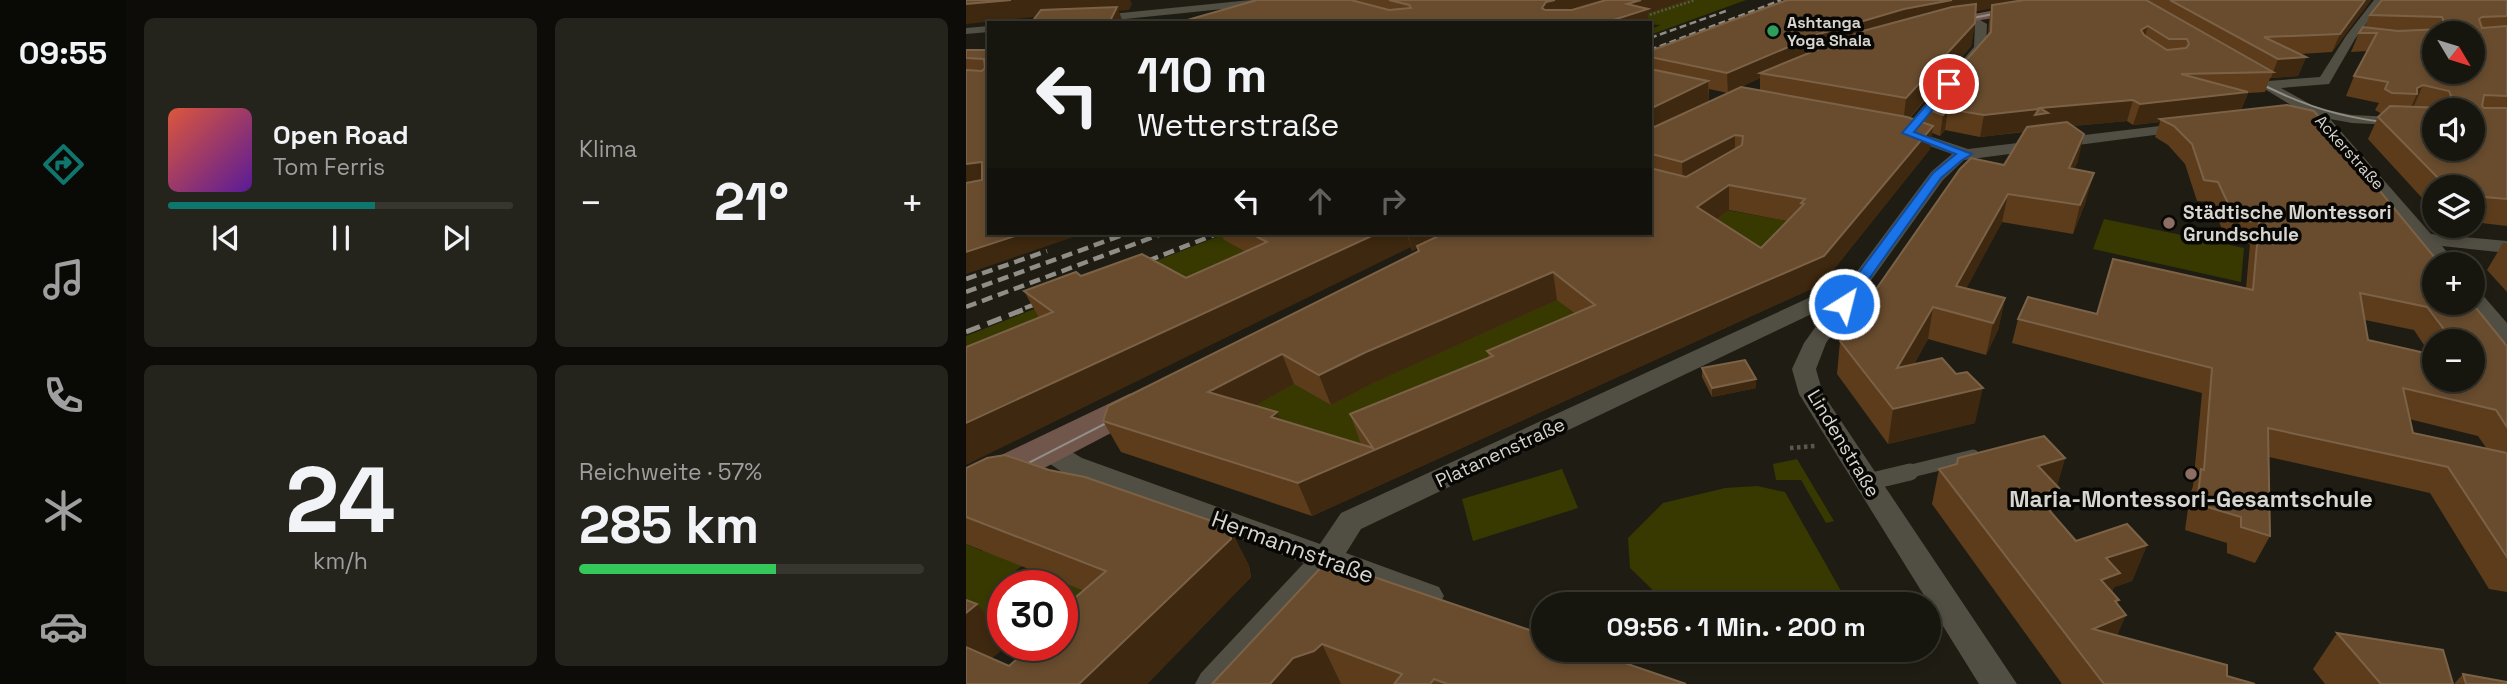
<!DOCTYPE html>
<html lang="de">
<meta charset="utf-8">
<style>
:root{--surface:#17160e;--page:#24231c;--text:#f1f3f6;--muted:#9e9f9e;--line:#36352e;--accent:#0f766e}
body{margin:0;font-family:"Space Grotesk",sans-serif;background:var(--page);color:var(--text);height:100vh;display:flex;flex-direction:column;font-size:26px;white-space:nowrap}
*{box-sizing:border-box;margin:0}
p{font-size:23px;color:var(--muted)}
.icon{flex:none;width:38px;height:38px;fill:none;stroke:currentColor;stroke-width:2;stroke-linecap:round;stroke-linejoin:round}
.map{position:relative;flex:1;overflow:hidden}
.details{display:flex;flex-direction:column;gap:18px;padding:18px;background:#0d0c08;width:840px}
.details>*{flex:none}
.banner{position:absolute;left:21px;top:21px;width:665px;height:214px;border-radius:0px;box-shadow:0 4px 10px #0003,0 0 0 2px var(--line);background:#17160e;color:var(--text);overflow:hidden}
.needle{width:46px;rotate:128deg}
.buttons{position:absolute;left:1456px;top:21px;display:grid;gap:14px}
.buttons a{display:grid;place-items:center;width:63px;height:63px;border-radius:50%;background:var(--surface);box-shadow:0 4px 10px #0003,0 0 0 2px var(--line);font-size:35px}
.speed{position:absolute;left:21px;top:570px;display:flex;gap:14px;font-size:35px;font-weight:700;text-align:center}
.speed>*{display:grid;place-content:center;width:91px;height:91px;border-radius:50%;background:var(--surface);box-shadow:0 4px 10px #0003,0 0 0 2px var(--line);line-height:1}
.speed .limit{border:10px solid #d22;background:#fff;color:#111}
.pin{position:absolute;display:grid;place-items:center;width:60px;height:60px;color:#fff;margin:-30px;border:4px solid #fff;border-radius:50%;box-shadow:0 2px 7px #0007}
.me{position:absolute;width:77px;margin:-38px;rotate:36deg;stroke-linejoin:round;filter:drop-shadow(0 0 5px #0008)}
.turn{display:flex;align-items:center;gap:24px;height:147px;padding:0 35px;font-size:32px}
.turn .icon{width:91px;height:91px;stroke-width:2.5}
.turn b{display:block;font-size:49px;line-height:60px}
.lanes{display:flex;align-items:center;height:66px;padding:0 35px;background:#0003;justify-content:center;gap:35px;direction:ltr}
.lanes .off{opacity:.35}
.big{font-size:52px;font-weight:800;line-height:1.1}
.details .tile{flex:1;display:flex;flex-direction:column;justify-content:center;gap:10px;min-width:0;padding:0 24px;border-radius:10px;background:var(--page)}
.details .dial{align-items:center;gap:0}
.dial b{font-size:91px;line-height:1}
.song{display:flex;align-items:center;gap:21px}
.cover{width:84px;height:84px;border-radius:10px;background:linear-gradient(135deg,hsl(10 70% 55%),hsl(270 70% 35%))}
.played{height:7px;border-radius:4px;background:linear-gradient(90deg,var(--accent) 60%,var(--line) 60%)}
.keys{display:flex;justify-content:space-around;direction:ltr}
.heat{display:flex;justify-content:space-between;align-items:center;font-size:38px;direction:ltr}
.charge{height:10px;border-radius:5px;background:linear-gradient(90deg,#34c759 57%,var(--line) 0)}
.details .tiles{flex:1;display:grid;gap:18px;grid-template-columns:repeat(2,1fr)}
.trip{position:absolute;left:565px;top:592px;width:410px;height:70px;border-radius:35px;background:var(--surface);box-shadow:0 4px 10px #0003,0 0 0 2px var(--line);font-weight:800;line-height:70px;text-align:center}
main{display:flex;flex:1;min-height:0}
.dock{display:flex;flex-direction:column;width:126px;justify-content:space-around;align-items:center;background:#090906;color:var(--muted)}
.dock .icon{width:49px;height:49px}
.dock .selected{color:var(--accent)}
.dock b{font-size:32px;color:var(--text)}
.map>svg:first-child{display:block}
.green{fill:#373900}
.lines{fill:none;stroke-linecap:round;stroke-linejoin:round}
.path-far1{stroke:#59574e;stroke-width:2.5;stroke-dasharray:2 2;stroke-linecap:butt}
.path{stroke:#59574e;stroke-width:4.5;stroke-dasharray:3.5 3.5;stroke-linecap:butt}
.lane-far1{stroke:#514e43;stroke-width:13}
.lane{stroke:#514e43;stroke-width:17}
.street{fill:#514e43;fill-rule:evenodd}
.secondary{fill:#71564b;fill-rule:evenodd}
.tram{stroke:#908e86;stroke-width:2}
.rail-far2{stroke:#908e86;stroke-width:2.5;stroke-dasharray:7 3.5;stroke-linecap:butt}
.rail-far1{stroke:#908e86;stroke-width:4.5;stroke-dasharray:11 6;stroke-linecap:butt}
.rail{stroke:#908e86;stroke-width:5;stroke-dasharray:15 8;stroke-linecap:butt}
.wall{fill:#5c3c1b;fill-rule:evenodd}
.shaded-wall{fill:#3e280f}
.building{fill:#694c2e;stroke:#7b6247;stroke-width:2;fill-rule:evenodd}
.route{fill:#1a73e8;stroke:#114b97;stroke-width:2}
.leisure-dot{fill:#2e9e5b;stroke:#080704;stroke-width:2.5}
.education-dot{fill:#8d6e63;stroke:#080704;stroke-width:2.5}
.labels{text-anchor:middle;stroke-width:7;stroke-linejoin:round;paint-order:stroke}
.far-poi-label{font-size:16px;font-weight:bold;fill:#d7d5cf;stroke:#080704;text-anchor:start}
.far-street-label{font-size:16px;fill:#d7d5cf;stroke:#080704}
.poi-label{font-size:19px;font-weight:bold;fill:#d7d5cf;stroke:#080704;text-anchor:start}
.street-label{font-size:19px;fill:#d7d5cf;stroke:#080704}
.near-poi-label{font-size:23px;font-weight:bold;fill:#d7d5cf;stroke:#080704}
.near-street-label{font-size:23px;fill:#d7d5cf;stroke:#080704}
</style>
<main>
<nav class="dock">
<b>09:55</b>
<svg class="icon selected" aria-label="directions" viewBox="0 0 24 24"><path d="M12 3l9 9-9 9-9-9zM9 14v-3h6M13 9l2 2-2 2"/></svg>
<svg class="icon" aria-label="music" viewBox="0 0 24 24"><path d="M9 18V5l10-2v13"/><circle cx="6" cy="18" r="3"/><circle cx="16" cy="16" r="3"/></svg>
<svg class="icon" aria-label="phone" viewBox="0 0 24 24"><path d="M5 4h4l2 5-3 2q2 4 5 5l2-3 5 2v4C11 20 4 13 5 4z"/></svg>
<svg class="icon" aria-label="climate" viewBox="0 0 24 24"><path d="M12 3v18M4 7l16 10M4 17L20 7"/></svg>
<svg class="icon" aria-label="car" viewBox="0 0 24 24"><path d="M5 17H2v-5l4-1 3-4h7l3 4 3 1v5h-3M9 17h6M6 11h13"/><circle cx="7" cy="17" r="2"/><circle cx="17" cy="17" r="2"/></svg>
</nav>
<section class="details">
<div class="tiles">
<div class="tile">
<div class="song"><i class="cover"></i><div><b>Open Road</b><p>Tom Ferris</p></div></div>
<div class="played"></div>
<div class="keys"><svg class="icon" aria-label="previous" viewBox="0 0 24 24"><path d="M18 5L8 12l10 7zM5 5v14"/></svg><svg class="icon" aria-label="pause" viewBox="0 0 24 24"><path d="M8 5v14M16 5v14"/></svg><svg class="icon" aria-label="next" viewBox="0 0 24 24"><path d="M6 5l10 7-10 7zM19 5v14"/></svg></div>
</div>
<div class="tile"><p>Klima</p>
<div class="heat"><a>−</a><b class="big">21°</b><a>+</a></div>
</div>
<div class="tile dial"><b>24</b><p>km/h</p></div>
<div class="tile"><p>Reichweite · 57%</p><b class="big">285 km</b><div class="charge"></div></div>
</div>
</section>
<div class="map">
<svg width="1541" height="684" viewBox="0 0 1541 684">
<rect width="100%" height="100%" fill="#1f1d13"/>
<g class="green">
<polygon points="720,0 780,0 684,35 684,29 695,25 649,23"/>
<polygon points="761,210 838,224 817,251 765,256 736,231"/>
<polygon points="1138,219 1278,248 1275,282 1127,249"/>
<polygon points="261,233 259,240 311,269 0,351 0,336"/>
<polygon points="591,299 638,339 396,445 263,420 328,383 409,382"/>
<polygon points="831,459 868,521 860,523 835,480 810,480 807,464"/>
<polygon points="596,469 612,508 507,541 496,499"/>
<polygon points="791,486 819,492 879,598 876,604 747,604 725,595 693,596 664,568 662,538 697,503 759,488"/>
<polygon points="0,544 16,551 22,550 56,566 30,585 37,588 37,640 0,626"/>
<polygon points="70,572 154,605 111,673 49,646 96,646 96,586 51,586"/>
</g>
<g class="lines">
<polyline class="path-far1" points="680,16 729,0"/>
<polyline class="path" points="824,448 849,446"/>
<polyline class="lane-far1" points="937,473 1007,456"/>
<polyline class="lane" points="902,482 944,472"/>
<g class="street">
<polygon points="285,0 321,0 316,3 120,23 80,23 85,20"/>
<polygon points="1408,0 1418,0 1389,39 1363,84 1315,88 1351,108 1386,115 1468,119 1468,127 1386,123 1364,119 1465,234 1541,241 1541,253 1476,246 1491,264 1471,264 1353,125 1344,117 1315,119 1313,116 1315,113 1333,110 1271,72 1272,69 1282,69 1302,81 1354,77 1380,36"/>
<path d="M1004 14 1021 24 1020 48 951 132 1002 149 1219 123 1226 127 1219 131 998 160 977 180 860 343 850 369 857 394 1051 684H1013L833 394 826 369 838 343 863 308H858L395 529 380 553 473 587 478 596 473 605 462 609 366 574 269 684H229L235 673 338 563 96 472 72 456 68 449 72 442C89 438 101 449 116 458L354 544 375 513 847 296 872 297 965 172 986 154 933 135 930 132 939 128 1008 47 1009 25 999 17Z"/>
<polygon points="23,26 23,32 0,34 0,28"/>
<polygon points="1507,290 1514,292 1541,323 1541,344 1533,342 1501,303 1507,303"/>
</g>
<g class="secondary">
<polygon points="1082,0 1118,0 1111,4 1015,20 966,31 958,26 960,23"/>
<polygon points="176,390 189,394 194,402 189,410 15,501 0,505 0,472 163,394"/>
</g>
<g class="tram">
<polyline points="991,21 1043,11"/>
<path d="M1284 78C1346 112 1397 124 1468 125"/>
<polyline points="47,471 156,415"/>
</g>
<g class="rail-far2">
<polyline points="684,38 760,11"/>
<polyline points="684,50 815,0"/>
</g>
<g class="rail-far1">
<polyline points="166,267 253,233"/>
<polyline points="0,279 81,251"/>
<polyline points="0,292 162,233"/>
<polyline points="0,307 198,233"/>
<polyline points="59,308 85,298"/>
</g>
<polyline class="rail" points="0,332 64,307"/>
</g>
<g class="wall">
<polygon points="291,0 722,0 682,13 683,23 211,23"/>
<path d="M821 0H1405L1366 52 1334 54 1340 57 1332 76 1304 78 1299 92 1282 93 1275 110 1541 346V592L1523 589 1464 493 1303 457 1304 536 1289 563 1261 553V543L1219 530 1224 495 1227 486 1236 393 1046 343 1052 319 1131 314 1280 288 1284 244 1273 243 1270 235 1258 234 1245 202 1231 201 1219 164 1202 145 1189 137 1194 122 1167 125 1161 121 1106 126 1112 161 1108 169 1120 201 1107 234 1036 222 1000 288 1039 298 1032 330 1020 355 962 339 948 364 1009 423 922 444 871 374 874 341 1038 165 1058 132 1014 137 979 130 974 136 966 133 964 149 856 284 346 516 155 452 137 421 452 252 451 248 446 251 445 247 73 318 58 291 115 276 220 278 280 252 258 240 255 233H684V51ZM1025 8 1023 22 1022 35 958 108 956 122 944 118 1005 46 1009 23 1010 11ZM794 78V91L743 102V89L762 93ZM763 210 821 221 795 248 751 220ZM591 300 608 313 521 351 523 358 384 414 395 444 314 420 289 405 328 384 365 405 409 382ZM1399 320 1448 330 1464 354 1402 340ZM1468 341H1507V380H1468ZM1443 419 1512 436 1521 449 1447 433Z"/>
<polygon points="1541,0 1541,226 1507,222 1507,187 1468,187 1468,211 1402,139 1412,117 1416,114 1409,110 1413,103 1380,96 1388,76 1402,51 1385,52 1393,33 1399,27 1404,15"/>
<polygon points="0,50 23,50 16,180 0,182"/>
<polygon points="1537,243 1541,243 1541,292 1521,270"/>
<polygon points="736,368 790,388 746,397 736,377"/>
<polygon points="1099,458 1091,486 1093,488 1085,513 1110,541 1181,545 1166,581 1148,587 1146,592 1153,600 1151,604 1151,636 1261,676 1289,684 1096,684 966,504 973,469"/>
<polygon points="0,468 83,470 263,527 283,566 285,577 181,684 0,684 11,604 37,635 37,646 41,646 25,658 43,666 96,646 118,591 0,544"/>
<polygon points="361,561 720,684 246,684"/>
<polygon points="1371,633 1487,684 1359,684 1347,669"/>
<polygon points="1497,674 1541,684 1488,684"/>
</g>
<g class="shaded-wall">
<polygon points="45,0 164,0 166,4 163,10 153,11 157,23 143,23 88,17 85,9 79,16 0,24 0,4"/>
<polygon points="589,0 640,0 579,23 576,8 580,2"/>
<polygon points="675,0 722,0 682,13 683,23 638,23 661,4"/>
<polygon points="986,0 1067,0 936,26 794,73 794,78 762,93 761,73 853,34 938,9"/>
<polygon points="1399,0 1405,0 1366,52 1374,34"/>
<polygon points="1009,23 1005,46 937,125 940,98"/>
<polygon points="1182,26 1177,43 1175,30"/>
<polygon points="1340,57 1332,76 1305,78 1312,59"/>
<polygon points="742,81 743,102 684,132 684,109"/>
<polygon points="1457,85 1448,106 1445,107 1451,94 1451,88"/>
<polygon points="1282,92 1274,113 1194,119 1194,122 1167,125 1174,104"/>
<polygon points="1167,100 1161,121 1078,129 1014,137 1018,115 1074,108"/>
<polygon points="982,109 979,130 974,136 977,115"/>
<polygon points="967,126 964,149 856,284 346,516 332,483 858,256"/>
<polygon points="1118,134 1112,161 1096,196 1103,168"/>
<polygon points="769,135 769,158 717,186 716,162"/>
<polygon points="686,154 688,178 684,180 684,155"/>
<polygon points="16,162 23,178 0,182 0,164"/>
<polygon points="1128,173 1120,201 1107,234 1114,205"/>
<polygon points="763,185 763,210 732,234 731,207"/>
<polygon points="1042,194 1036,222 988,312 990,286"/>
<polygon points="58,233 119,233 0,274 0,252"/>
<polygon points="412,233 441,233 445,247 0,465 0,423"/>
<polygon points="442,233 483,233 446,251"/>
<polygon points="587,272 591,300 409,382 365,405 353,375 400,352"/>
<polygon points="1039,298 1032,330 1020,355 1027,323"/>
<polygon points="967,307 962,339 926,402 931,368"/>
<polygon points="316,354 328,384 257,423 242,392"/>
<polygon points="790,379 790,388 746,397 746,388"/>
<polygon points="1017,388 1009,423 922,444 927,409"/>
<polygon points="311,412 324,443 305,417"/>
<polygon points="1099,458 1090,489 1093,488 1082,523 1059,530 1072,466"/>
<polygon points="263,527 283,566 285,577 181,684 113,684"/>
<polygon points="1181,545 1166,581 1148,587 1139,609 1121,616 1140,558"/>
<polygon points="1153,600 1144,622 1160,615 1145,650 1127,629 1149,601"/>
<polygon points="11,604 37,635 37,646 41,646 6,674 0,667 0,613"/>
<polygon points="356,644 375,684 304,684 327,658"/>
</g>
<g class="building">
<polygon points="0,0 45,0 0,4"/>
<polygon points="291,0 385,0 423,10 445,8 443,5 423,0 589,0 580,2 576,8 579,10 606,10 640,0 675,0 661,4 682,9 638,23 211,23"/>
<polygon points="821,0 986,0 938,9 853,34 761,73 684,57 684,51"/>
<path d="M1058 0H1180L1307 72 1215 74 1282 92 1174 104 1167 100 1074 108 1082 113 1069 115 1073 109 1018 115 982 109 977 115 958 108 1025 32 1026 5ZM1182 26 1203 39H1221L1223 44 1220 48 1201 50 1178 35 1175 30Z"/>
<polygon points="1204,0 1399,0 1374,34 1298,37 1340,57 1312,59"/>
<path d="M1416 0H1541V16L1516 17 1513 19 1516 28 1541 26V96L1518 95 1516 106 1518 108H1541V199L1507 196V187H1481L1412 117 1424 106 1481 108 1485 96 1483 91 1457 85 1451 88V94L1426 93 1419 89 1422 82 1388 76 1411 33H1393L1397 27 1432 31 1477 29 1479 26 1476 17 1404 15ZM1468 33H1507V72H1468ZM1468 110H1507V149H1468Z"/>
<polygon points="1010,4 1009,23 940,98 794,73 897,31 986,7"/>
<polygon points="151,7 143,23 65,23 75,10"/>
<polygon points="0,50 23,50 23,233 58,233 0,252 0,183 16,180 16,162 0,164 0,70 16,71 19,68 18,59 0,58"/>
<polygon points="684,69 742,81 684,109"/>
<path d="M775 87 941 117 967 126 858 256 332 483 137 421 142 406 453 251 451 246 479 233H684V168L720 177 776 145 777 136 769 135 716 162 686 154 684 155V129ZM763 185 839 199 835 203 838 204 795 248 731 207ZM587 272 629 305 521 351 527 356 384 414 407 448 305 417 311 412 242 392 316 354 353 375 400 352Z"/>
<path d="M1321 105 1348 111 1474 264H1468V303H1506L1541 346V427L1530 410 1437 388 1447 433 1541 453V557L1482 467 1302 428 1304 536 1275 527V517L1231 504 1235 469 1238 470 1246 368 1052 319 1062 297 1131 314 1147 259 1287 290 1293 222 1282 221 1278 213 1266 212 1252 182 1238 180 1226 144 1208 126 1194 119ZM1394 293 1461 307 1487 341H1507V380H1468V355L1402 340Z"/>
<polygon points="1101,122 1118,134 1103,168 1128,173 1114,205 1042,194 990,286 1039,298 1027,323 967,307 931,368 976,358 990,374 1001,372 1017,388 927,409 874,341 994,169 1005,158 1038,165 1061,127"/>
<polygon points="284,233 412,233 0,423 0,347 87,312 58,291 110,272 115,276 176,254 220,278 301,242"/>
<polygon points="779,360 790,379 746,388 736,368"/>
<polygon points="1078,436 1099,458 1072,466 1093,488 1070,495 1110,541 1161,524 1181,545 1140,558 1154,573 1135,580 1153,600 1149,601 1160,615 1127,629 1261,665 1261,676 1289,684 1138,684 973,469 991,464 992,458"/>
<polygon points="39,455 83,470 119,477 263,527 265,539 113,684 0,684 0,647 43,666 66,646 96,646 96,609 140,571 0,517 0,468 21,458"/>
<polygon points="361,561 578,635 578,649 618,649 720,684 481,684 468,679 464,684 428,684 436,674 356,644 348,651 327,658 304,684 246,684"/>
<polygon points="919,593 925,604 901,604 899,600"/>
<polygon points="0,600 11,604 0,613"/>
<polygon points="1371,633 1477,650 1487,684 1415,684"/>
<polygon points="1497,674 1541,682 1541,684 1500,684"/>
</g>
<polygon class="route" points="980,82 988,84 948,132 1006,154 996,160 975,178 883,307 872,307 870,304 872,301 967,173 990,154 936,133"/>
<circle class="leisure-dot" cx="807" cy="31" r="7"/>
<g class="education-dot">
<circle cx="1203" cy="223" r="7"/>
<circle cx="1225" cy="474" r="7"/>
</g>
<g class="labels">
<g class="far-poi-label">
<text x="821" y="28">Ashtanga<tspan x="821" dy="18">Yoga Shala</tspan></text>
</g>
<g class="far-street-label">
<text transform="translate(1384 152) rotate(48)" y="6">Ackerstraße</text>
</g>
<g class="poi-label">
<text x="1217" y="219">Städtische Montessori<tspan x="1217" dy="22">Grundschule</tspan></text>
</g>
<g class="street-label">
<text transform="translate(878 443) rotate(59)" y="7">Lindenstraße</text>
<text transform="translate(534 452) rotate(-25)" y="7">Platanenstraße</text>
</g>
<g class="near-poi-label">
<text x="1225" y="507">Maria-Montessori-Gesamtschule</text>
</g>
<g class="near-street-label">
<text transform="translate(327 547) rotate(20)" y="8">Hermannstraße</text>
</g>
</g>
</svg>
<div class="buttons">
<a><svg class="needle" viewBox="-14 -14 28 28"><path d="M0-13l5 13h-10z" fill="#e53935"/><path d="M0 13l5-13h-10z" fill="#9e9f9e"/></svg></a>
<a><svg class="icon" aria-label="sound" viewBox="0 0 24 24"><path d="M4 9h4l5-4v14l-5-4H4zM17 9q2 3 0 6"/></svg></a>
<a><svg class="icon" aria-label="layers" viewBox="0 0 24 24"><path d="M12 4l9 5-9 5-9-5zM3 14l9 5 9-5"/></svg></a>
<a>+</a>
<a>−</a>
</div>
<div class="speed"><div class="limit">30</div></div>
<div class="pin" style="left:983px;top:84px;background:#d93025"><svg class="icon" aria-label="arrive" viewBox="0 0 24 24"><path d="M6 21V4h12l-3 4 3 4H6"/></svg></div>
<svg class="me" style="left:878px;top:304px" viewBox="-20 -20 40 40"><circle r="17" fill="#1a73e8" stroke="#fff" stroke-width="3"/><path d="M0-11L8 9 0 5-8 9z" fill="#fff"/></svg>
<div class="trip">09:56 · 1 Min. · 200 m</div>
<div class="banner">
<div class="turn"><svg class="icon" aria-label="left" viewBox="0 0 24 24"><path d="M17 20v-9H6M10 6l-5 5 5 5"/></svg><div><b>110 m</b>Wetterstraße</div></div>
<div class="lanes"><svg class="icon" aria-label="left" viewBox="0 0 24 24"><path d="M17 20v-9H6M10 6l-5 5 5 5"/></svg><svg class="icon off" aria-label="ahead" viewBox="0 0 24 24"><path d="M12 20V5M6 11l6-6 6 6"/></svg><svg class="icon off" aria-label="right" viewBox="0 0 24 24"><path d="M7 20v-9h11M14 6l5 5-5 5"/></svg></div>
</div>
</div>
</main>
